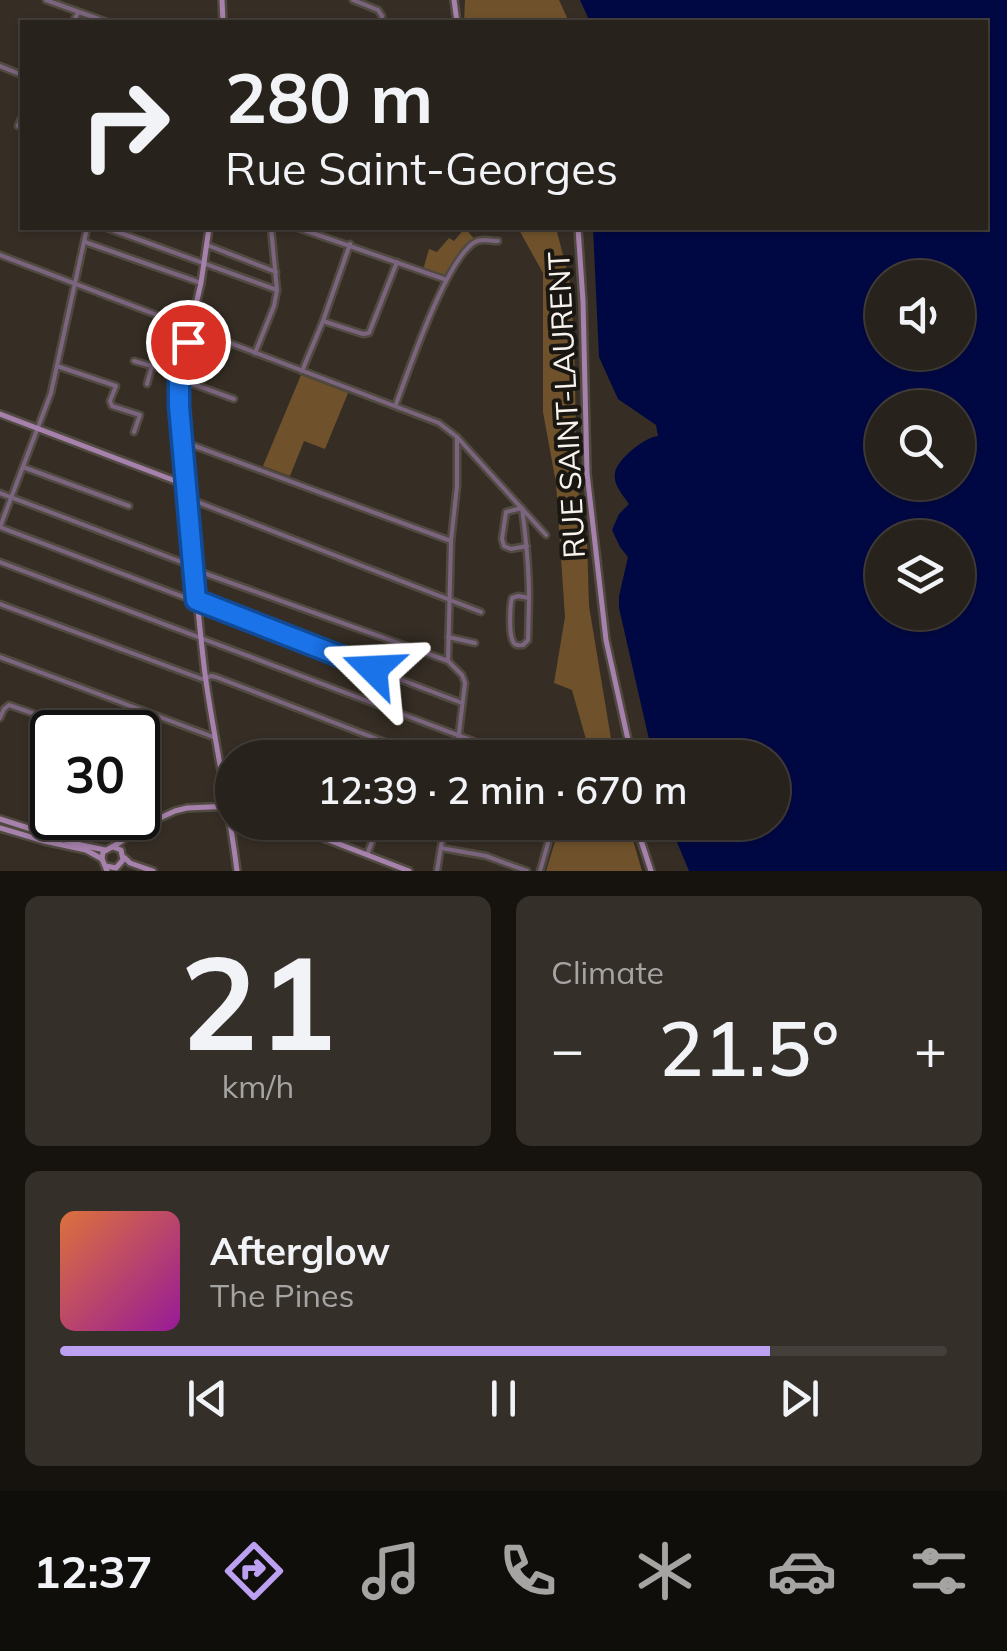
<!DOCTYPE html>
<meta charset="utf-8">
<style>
:root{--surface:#28221c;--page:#342f29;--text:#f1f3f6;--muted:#a5a4a3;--line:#443f3b;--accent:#bca0f2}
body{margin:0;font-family:Mulish,sans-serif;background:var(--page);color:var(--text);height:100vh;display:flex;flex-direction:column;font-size:38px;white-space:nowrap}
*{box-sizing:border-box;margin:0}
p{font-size:32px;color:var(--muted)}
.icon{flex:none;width:55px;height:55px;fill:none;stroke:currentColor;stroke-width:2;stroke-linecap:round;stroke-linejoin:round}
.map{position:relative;height:871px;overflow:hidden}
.panel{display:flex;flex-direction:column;gap:25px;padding:25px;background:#16130f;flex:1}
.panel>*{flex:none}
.banner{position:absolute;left:20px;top:20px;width:968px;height:210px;border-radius:0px;box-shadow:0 2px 8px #0004,0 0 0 2px var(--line);background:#28221c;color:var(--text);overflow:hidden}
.fabs{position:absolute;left:865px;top:260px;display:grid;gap:20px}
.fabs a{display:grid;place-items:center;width:110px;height:110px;border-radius:50%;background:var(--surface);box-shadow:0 2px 8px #0004,0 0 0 2px var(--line);font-size:50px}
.speed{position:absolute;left:30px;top:710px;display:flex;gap:20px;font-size:50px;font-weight:700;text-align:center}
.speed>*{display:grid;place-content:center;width:130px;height:130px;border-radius:50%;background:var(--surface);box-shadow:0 2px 8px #0004,0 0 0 2px var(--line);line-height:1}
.speed .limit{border:5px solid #111;border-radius:15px;background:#fff;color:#111}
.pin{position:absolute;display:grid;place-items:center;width:85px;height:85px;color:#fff;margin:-42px;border:5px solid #fff;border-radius:50%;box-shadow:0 2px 10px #0007}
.me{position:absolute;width:110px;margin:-55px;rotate:291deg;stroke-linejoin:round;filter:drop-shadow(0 0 8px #0008)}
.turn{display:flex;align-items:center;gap:35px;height:210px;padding:0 40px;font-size:45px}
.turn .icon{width:130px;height:130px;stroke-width:2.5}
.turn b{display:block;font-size:70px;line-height:85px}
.big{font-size:75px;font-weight:600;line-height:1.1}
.panel .tile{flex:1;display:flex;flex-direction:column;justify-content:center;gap:15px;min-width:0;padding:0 35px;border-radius:15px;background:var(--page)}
.panel .dial{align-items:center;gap:0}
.dial b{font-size:130px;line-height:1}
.song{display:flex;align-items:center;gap:30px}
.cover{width:120px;height:120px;border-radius:15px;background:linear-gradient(135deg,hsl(20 70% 55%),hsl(300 70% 35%))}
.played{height:10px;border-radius:5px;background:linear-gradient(90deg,var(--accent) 80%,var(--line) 80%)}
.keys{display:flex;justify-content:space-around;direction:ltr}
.heat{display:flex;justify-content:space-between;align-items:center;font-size:55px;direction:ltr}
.panel .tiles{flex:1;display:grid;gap:25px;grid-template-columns:1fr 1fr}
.tile:last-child{grid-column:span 2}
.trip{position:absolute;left:215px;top:740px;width:575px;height:100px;border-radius:50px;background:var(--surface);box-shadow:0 2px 8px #0004,0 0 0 2px var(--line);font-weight:600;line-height:100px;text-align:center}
.tabs{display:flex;height:160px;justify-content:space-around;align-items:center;background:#100e0b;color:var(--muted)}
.tabs .icon{width:70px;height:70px}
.tabs .on{color:var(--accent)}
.tabs b{font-size:45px;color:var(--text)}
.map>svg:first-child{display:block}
.green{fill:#6f522c}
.water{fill:#000843;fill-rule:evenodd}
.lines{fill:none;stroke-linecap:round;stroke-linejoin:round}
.street-casing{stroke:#514a41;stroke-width:9}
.secondary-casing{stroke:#514a41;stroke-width:10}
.street{stroke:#7b647e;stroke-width:4}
.secondary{stroke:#a581ab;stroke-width:5}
.route-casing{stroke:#114b97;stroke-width:25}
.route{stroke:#1a73e8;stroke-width:18}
.labels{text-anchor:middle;stroke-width:8;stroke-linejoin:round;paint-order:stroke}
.street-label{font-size:30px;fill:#f8f3ed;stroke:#1a1713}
</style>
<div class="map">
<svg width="1007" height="871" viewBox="0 0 1007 871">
<rect width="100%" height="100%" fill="#362e25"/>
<g class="green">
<polygon points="465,0 559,0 569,22 464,22"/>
<polygon points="465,228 476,241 466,250 445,280 423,270 429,249 437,252 449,238 454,241"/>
<polygon points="518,228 556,228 569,278 574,335 577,483 587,542 589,606 614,757 591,757 572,690 554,683 565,617 556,483 543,412 543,273"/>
<polygon points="301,375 348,393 325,449 304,441 290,476 263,466"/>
<polygon points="561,822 628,823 642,871 546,871"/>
</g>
<path class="water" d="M580 0H1007V871H689L669 823 772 822V758L653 757 619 608V596L628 557 620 547 612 530 619 514 629 504C623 495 613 485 615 473 617 459 645 437 658 436L656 425 618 399 599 357 593 228H985V22H590ZM882 278H958V352H882ZM882 408H958V482H882ZM882 538H958V612H882Z"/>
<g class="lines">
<defs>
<g id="street">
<polyline points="46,0 107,22"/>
<polyline points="353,0 378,10 382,16 381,22"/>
<polyline points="73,22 78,13"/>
<polyline points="0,66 22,75"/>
<polyline points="22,117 18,126 22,127"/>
<polyline points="107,228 277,290"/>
<polyline points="298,228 444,279"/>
<polyline points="85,242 201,283"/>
<polyline points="207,245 276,272"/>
<polyline points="0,255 439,423 457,437 546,535"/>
<polyline points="323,321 363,334 369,333 397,262"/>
<polyline points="255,353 274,306 277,290 271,228"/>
<polyline points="134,361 180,374"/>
<polyline points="57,366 116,386 110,401 112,406 140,415 134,432"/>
<polyline points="302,371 323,321 350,244"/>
<polyline points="147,384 161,333 187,342"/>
<polyline points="179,384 193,384 234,399"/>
<path d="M396 404C409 370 446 259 475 242 482 238 490 241 498 241"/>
<polyline points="184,442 451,541"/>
<polyline points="23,467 129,506"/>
<polyline points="0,493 192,566 198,571 448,661 462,675 465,683 456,758"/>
<polyline points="187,500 195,501 481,612"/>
<polyline points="0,527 462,703"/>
<polyline points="0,527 51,393 87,228"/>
<path d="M527 546 511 549 504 546 502 539 506 512 522 508C526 538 529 568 529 598L518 596 512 598C510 606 508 639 515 644 517 646 520 645 523 645L528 640 529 598"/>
<polyline points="0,562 518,758"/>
<polyline points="0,604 202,679 211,676 216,677 426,758"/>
<polyline points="448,637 475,643"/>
<polyline points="0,657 216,738"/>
<polyline points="448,661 451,541 457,486 457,437"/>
<polyline points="0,718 4,709 9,705 86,732"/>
<polyline points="127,732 136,709"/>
<polyline points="529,822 552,830"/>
<polyline points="441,848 486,856 527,871"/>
<polyline points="367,855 379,822"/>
<polyline points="437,871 445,822"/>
<polyline points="540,871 554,822"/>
</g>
<g id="secondary">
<polyline points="222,0 223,22"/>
<polyline points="454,0 457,22"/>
<path d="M209 228 201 283 179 378V406C189 495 194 584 205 674 214 740 229 805 237 871"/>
<polyline points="578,228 583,301 587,473 606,640 632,758"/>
<polyline points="0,414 186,485"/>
<polyline points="0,819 81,845 105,850"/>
<polyline points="282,822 409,871"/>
<polyline points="635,822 651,871"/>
<polyline points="0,828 44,841 86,850 102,859"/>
<polyline points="125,858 130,863 153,871"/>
<polyline points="106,866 116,868 123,860 121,850 113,847"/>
<polyline points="107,871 102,859 103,852 119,843 136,829 175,811 187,808 232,806"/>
</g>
</defs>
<use href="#street" class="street-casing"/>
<use href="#secondary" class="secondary-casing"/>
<use href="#street" class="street"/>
<use href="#secondary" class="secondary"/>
</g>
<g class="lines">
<defs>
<polyline id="route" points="188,342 179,378 179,406 196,600 373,669"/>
</defs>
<use href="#route" class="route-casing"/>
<use href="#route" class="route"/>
</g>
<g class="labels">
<g class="street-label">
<text transform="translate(567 405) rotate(-93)" y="10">RUE SAINT-LAURENT</text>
</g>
</g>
</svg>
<div class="fabs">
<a><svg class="icon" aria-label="sound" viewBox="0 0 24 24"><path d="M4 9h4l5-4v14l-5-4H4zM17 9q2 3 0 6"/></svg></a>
<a><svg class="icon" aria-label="search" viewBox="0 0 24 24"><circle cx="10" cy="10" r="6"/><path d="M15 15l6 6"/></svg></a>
<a><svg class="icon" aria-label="layers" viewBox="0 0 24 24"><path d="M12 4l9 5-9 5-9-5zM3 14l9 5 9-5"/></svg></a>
</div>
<div class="speed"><div class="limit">30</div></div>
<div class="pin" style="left:188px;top:342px;background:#d93025"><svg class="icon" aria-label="arrive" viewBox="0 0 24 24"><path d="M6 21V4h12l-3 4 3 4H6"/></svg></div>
<svg class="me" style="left:373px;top:669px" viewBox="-20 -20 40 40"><path d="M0-17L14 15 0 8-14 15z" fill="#1a73e8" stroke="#fff" stroke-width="4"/></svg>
<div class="trip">12:39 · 2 min · 670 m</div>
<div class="banner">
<div class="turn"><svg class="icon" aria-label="right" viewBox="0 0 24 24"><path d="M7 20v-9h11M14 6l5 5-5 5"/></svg><div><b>280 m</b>Rue Saint-Georges</div></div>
</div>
</div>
<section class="panel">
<div class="tiles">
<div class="tile dial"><b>21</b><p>km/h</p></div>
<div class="tile"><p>Climate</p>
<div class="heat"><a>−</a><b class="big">21.5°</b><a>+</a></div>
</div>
<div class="tile">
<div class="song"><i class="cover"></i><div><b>Afterglow</b><p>The Pines</p></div></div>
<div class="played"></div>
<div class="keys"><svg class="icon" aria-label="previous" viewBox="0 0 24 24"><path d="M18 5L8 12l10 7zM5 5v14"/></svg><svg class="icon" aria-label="pause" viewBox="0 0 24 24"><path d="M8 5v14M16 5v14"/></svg><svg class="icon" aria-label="next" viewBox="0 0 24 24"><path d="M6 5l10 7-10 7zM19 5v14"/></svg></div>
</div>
</div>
</section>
<nav class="tabs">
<b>12:37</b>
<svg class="icon on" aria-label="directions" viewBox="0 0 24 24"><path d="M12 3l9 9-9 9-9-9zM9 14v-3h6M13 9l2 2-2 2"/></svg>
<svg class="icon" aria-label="music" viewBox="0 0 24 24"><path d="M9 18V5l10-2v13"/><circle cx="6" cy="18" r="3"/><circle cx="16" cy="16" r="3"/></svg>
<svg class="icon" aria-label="phone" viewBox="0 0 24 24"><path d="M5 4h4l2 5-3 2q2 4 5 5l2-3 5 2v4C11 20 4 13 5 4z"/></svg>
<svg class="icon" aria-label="climate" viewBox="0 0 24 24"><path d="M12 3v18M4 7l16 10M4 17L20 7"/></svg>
<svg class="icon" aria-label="car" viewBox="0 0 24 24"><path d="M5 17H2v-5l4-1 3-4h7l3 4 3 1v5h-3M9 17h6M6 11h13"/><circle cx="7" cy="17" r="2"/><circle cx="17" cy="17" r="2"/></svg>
<svg class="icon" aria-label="filters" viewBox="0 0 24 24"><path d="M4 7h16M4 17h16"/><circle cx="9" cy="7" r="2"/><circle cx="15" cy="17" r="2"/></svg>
</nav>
